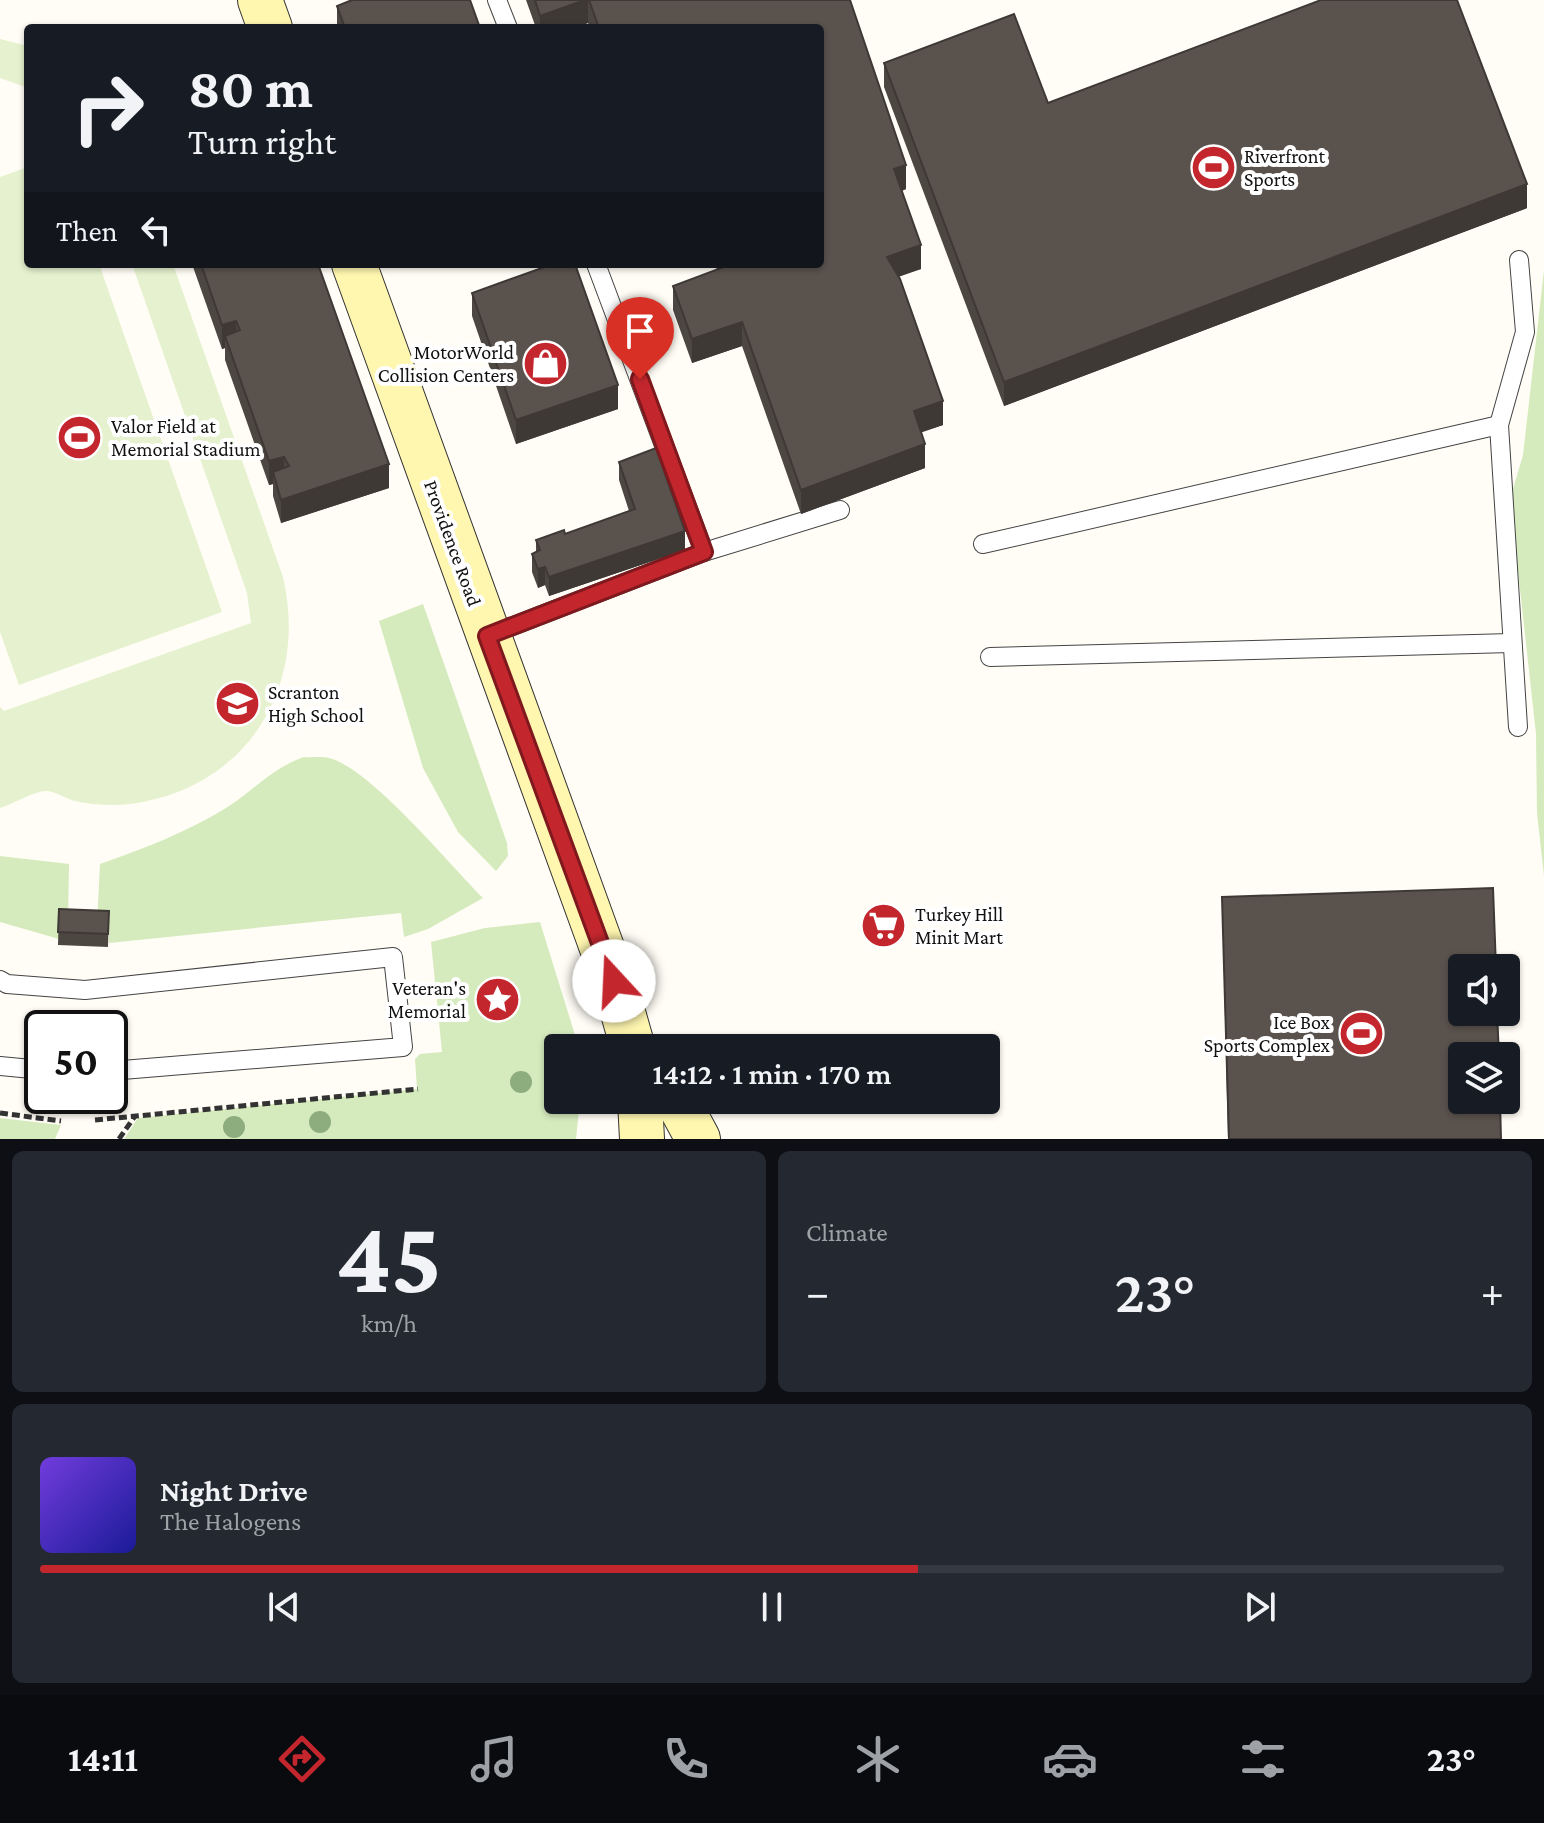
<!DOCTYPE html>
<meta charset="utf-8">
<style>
:root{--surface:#171b24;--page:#242831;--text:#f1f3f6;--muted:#9ea1a6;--line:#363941;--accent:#c4262e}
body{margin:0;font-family:"Crimson Pro",serif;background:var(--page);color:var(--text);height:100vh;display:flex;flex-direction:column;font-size:30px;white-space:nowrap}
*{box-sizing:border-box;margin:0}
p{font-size:26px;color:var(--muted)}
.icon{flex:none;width:44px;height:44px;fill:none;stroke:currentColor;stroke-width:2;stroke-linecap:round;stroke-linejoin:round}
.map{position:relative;height:1139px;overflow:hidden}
.side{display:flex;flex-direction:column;gap:12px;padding:12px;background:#0d0f14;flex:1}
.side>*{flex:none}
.top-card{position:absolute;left:24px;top:24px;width:800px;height:244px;border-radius:8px;box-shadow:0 2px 6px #0004;background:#171b24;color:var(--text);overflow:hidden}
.tools{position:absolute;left:1448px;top:954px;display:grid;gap:16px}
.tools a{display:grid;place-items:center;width:72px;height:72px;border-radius:8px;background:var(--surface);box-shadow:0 2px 6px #0004;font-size:40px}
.speed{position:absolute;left:24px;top:1010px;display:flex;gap:16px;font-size:40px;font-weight:700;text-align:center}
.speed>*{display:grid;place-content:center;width:104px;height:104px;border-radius:50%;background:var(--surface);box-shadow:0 2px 6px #0004;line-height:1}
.speed .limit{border:4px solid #111;border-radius:12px;background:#fff;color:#111}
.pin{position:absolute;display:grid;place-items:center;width:68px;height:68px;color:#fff;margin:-82px -34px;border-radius:50% 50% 50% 0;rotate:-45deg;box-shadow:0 0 8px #0007}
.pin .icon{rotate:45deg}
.me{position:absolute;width:88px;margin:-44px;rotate:340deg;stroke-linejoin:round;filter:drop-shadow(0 0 6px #0008)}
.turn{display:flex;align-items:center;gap:28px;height:168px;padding:0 32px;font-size:36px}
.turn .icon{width:104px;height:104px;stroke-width:2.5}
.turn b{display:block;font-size:56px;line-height:68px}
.then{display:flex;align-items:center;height:76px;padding:0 32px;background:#0003;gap:16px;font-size:30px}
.big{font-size:60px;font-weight:600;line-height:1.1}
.side .widget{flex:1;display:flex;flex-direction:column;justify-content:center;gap:12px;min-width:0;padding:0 28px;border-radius:12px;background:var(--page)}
.side .dial{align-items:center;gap:0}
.dial b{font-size:104px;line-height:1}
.song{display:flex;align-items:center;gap:24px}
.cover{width:96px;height:96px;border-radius:12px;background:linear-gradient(135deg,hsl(260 70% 55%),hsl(240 70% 35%))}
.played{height:8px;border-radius:4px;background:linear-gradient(90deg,var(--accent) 60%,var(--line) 60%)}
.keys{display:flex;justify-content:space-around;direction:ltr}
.heat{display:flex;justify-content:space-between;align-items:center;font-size:44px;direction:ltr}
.side .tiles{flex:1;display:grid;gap:12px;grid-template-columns:1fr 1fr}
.widget:last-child{grid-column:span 2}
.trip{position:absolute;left:544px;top:1034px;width:456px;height:80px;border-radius:8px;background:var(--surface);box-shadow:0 2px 6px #0004;font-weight:600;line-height:80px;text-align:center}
.menu{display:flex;height:128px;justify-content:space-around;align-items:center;background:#090b0e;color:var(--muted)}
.menu .icon{width:56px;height:56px}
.menu .active{color:var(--accent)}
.menu b{font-size:36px;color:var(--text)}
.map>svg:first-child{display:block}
.green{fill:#d5ebbd}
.pitch{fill:#e6f2cf}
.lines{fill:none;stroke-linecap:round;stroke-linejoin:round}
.lane-casing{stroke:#444;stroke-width:20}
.secondary-casing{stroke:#333;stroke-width:46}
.path{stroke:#333;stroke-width:5;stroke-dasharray:8 4;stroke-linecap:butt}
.lane{stroke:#fff;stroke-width:18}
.secondary{stroke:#fff6b0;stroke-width:44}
.tree{fill:#8dad7f}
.wall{fill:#4d4742}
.shaded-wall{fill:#3f3936}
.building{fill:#5a524d;stroke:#3f3936;stroke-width:2}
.route-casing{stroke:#7f191e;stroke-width:20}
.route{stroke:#c4262e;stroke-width:14}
.labels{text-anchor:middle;stroke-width:8;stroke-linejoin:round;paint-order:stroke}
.poi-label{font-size:20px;fill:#111;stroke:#fff;text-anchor:start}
.street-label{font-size:20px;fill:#111;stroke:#fff}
</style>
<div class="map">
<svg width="1544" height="1139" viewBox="0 0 1544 1139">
<rect width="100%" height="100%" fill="#fffdf5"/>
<g class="green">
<polygon points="1544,270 1544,876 1537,813 1536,734 1510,499 1523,455"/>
<polygon points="423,604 507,843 508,856 496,871 458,832 423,768 379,621"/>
<path d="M304 757C312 758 321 756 329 758 370 768 450 865 483 898L428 929 404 937 401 913 109 943V924L97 923 100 864C143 849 187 832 226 808 253 791 272 768 304 757Z"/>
<polygon points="0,856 69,864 68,922 59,939 0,922"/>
<polygon points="540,922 579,1048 558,1048 558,1100 580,1100 576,1139 124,1139 138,1118 417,1089 415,1059 420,1054 442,1052 431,942 485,928"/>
<polygon points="0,1118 61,1125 55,1139 0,1139"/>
</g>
<g class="pitch">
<polygon points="0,39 28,46 28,88 0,78"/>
<polygon points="28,167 28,264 99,264 222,612 19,685 0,632 0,177"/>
<path d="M132 264H173L283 577C309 688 246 789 130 804 113 806 92 805 75 801 66 799 55 791 46 791 32 792 13 804 0 808V707L4 711 251 623 247 593Z"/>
</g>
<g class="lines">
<defs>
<g id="lane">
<polyline points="497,0 508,28"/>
<polyline points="596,264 704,552"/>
<polyline points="983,544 1499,425"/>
<polyline points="487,636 704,552 840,510"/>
<polyline points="990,657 1511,643"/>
<polyline points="1518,727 1499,425 1525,332 1519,260"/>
<polyline points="0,980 7,984 85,990 393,957 403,1047 110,1071"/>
<polyline points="0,1066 42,1070"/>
</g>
<g id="secondary">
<polyline points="260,0 270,28"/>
<polyline points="354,264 614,981 633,1048"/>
<polyline points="640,1100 642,1139"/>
<polyline points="677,1100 698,1139"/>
</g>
</defs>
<use href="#lane" class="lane-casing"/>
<use href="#secondary" class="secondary-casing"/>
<g class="path">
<polyline points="0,1113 61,1121"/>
<polyline points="95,1120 418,1089"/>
<polyline points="119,1139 135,1116"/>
</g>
<use href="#lane" class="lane"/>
<use href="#secondary" class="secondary"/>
</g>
<g class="tree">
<circle cx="521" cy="1082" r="11"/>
<circle cx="320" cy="1122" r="11"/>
<circle cx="234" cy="1127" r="11"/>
</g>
<g class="wall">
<polygon points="526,0 850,0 906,189 902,191 921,269 898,276 943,425 921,432 925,468 801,514 742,346 692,363 673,310 673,286 717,270 715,264 820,264 820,28 590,28 588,23 573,28 536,28"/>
<polygon points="337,6 480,28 338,28 337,24"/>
<polygon points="884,63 1048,103 1527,208 1004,406 884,87"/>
<polygon points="192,264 318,264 389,488 281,523 273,496 273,484 269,485 225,360 225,348 222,349"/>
<polygon points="472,293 618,409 516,444 472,316"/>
<polygon points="619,462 685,550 549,596 545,585 538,588 532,572 532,554 536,552 536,540 565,534 629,511 619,480"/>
<polygon points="1222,897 1501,1139 1228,1139"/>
<polygon points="59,909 109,911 108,947 58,945"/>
</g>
<g class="shaded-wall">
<polygon points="585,0 588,0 588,23 573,28 540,28 540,16"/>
<polygon points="906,165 906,189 894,193 894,169"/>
<polygon points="1527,184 1527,208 1004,406 1004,382"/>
<polygon points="921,245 921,269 887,281 887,257"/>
<polygon points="236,321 236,345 225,336 225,348 222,349 222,325"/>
<polygon points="742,322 742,346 692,363 692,339"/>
<polygon points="618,385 618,409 516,444 516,420"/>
<polygon points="943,401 943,425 914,435 914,411"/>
<polygon points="925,444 925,468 801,514 801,490"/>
<polygon points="284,457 284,481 273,472 273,484 269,485 269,461"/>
<polygon points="389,464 389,488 281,523 281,500"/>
<polygon points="685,531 685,550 549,596 549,577"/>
<polygon points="545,567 545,585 538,588 538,569"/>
</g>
<g class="building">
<polygon points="352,0 470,0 480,28 345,28 337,6"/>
<polygon points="535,0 585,0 540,16"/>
<polygon points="589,0 850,0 906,165 894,169 921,245 887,257 900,279 943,401 914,411 925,444 801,490 742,322 692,339 673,286 724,267 723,264 820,264 820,28 599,28"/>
<polygon points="1321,0 1457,0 1527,184 1004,382 884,63 1014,14 1048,103"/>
<polygon points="201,264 318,264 389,464 281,500 273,472 289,466 284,457 269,461 225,336 240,330 236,321 222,325"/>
<polygon points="553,264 575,264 618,385 516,420 472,293"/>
<polygon points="656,448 685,531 549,577 545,567 538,569 532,554 540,550 536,540 564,530 565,534 635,509 619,462"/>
<polygon points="1493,888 1496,968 1462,968 1462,1012 1497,1012 1499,1056 1462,1056 1462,1100 1500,1100 1501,1139 1229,1139 1222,897"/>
<polygon points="59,909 109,911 108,934 58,932"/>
</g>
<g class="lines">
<defs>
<polyline id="route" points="614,981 487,636 704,552 640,379"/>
</defs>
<use href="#route" class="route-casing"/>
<use href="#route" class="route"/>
</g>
<defs>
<symbol id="stadium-disc" viewBox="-11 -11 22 22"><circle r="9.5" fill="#c4262e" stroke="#fff"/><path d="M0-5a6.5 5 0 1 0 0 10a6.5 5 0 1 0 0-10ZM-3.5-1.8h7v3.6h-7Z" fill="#fff"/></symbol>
<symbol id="shop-disc" viewBox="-11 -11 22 22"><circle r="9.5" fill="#c4262e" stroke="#fff"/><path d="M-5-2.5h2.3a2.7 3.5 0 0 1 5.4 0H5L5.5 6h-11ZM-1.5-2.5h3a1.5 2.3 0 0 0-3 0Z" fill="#fff"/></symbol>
<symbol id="school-disc" viewBox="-11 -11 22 22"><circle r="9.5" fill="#c4262e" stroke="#fff"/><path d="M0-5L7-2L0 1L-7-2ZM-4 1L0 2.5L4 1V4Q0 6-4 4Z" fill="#fff"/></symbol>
<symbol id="supermarket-disc" viewBox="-11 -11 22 22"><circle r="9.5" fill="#c4262e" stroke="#fff"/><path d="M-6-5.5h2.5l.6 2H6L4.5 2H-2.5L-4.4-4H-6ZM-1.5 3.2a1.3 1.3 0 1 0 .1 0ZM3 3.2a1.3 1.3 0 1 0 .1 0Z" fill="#fff"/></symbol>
<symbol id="sight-disc" viewBox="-11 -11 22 22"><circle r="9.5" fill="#c4262e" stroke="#fff"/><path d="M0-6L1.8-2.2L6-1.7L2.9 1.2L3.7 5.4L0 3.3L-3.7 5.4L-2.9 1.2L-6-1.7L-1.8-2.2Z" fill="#fff"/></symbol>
</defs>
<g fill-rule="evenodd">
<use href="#stadium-disc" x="1188" y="142" width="51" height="51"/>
<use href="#shop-disc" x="520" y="338" width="51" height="51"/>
<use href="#stadium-disc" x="54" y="412" width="51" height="51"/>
<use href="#school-disc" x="212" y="678" width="51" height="51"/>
<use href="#supermarket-disc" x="858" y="900" width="51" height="51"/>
<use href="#sight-disc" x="472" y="974" width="51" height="51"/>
<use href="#stadium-disc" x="1336" y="1008" width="51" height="51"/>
</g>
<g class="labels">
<g class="poi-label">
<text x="1244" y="163">Riverfront<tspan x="1244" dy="23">Sports</tspan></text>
<text x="514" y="359" text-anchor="end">MotorWorld<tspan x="514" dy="23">Collision Centers</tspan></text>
<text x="111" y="433">Valor Field at<tspan x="111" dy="23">Memorial Stadium</tspan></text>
<text x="268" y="699">Scranton<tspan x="268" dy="23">High School</tspan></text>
<text x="915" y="921">Turkey Hill<tspan x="915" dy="23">Minit Mart</tspan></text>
<text x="466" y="995" text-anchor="end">Veteran's<tspan x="466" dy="23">Memorial</tspan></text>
<text x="1330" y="1029" text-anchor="end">Ice Box<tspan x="1330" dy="23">Sports Complex</tspan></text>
</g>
<g class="street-label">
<text transform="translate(453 543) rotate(70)" y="7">Providence Road</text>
</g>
</g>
</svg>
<div class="tools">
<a><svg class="icon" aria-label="sound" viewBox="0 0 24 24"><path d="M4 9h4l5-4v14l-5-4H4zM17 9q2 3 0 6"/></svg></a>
<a><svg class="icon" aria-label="layers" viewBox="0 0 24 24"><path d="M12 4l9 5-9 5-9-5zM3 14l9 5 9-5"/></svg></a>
</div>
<div class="speed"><div class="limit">50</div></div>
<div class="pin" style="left:640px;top:379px;background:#d93025"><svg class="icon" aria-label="arrive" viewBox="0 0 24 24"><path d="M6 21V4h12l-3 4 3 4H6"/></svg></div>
<svg class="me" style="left:614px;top:981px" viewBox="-20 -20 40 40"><circle r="19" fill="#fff"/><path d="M0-13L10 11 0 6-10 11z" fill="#c4262e"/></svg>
<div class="trip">14:12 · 1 min · 170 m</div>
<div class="top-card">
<div class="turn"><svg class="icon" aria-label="right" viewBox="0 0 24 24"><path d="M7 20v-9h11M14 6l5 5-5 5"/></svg><div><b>80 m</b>Turn right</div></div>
<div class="then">Then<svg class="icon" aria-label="left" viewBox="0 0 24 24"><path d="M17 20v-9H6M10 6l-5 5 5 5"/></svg></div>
</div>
</div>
<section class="side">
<div class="tiles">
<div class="widget dial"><b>45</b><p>km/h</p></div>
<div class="widget"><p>Climate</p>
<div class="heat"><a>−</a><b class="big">23°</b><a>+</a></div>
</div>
<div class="widget">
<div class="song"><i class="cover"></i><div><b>Night Drive</b><p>The Halogens</p></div></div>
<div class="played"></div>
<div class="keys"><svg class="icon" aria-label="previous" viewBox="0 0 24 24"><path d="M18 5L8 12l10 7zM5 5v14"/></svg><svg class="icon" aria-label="pause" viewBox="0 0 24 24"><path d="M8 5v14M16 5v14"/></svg><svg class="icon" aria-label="next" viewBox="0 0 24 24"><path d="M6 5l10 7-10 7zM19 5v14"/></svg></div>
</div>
</div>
</section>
<nav class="menu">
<b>14:11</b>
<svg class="icon active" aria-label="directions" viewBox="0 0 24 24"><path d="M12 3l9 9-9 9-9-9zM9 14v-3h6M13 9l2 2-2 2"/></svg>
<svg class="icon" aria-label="music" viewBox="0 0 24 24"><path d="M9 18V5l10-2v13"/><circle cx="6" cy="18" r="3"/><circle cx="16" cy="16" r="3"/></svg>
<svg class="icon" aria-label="phone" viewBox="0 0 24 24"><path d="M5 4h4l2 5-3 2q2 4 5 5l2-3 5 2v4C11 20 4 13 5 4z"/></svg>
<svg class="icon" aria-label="climate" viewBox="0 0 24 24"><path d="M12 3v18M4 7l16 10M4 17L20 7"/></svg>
<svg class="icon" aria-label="car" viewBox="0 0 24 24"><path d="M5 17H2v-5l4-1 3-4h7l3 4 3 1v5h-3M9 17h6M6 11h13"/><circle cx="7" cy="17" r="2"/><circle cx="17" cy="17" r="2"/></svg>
<svg class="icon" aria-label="filters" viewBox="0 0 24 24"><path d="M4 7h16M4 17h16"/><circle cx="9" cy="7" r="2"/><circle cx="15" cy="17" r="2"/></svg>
<b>23°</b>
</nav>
